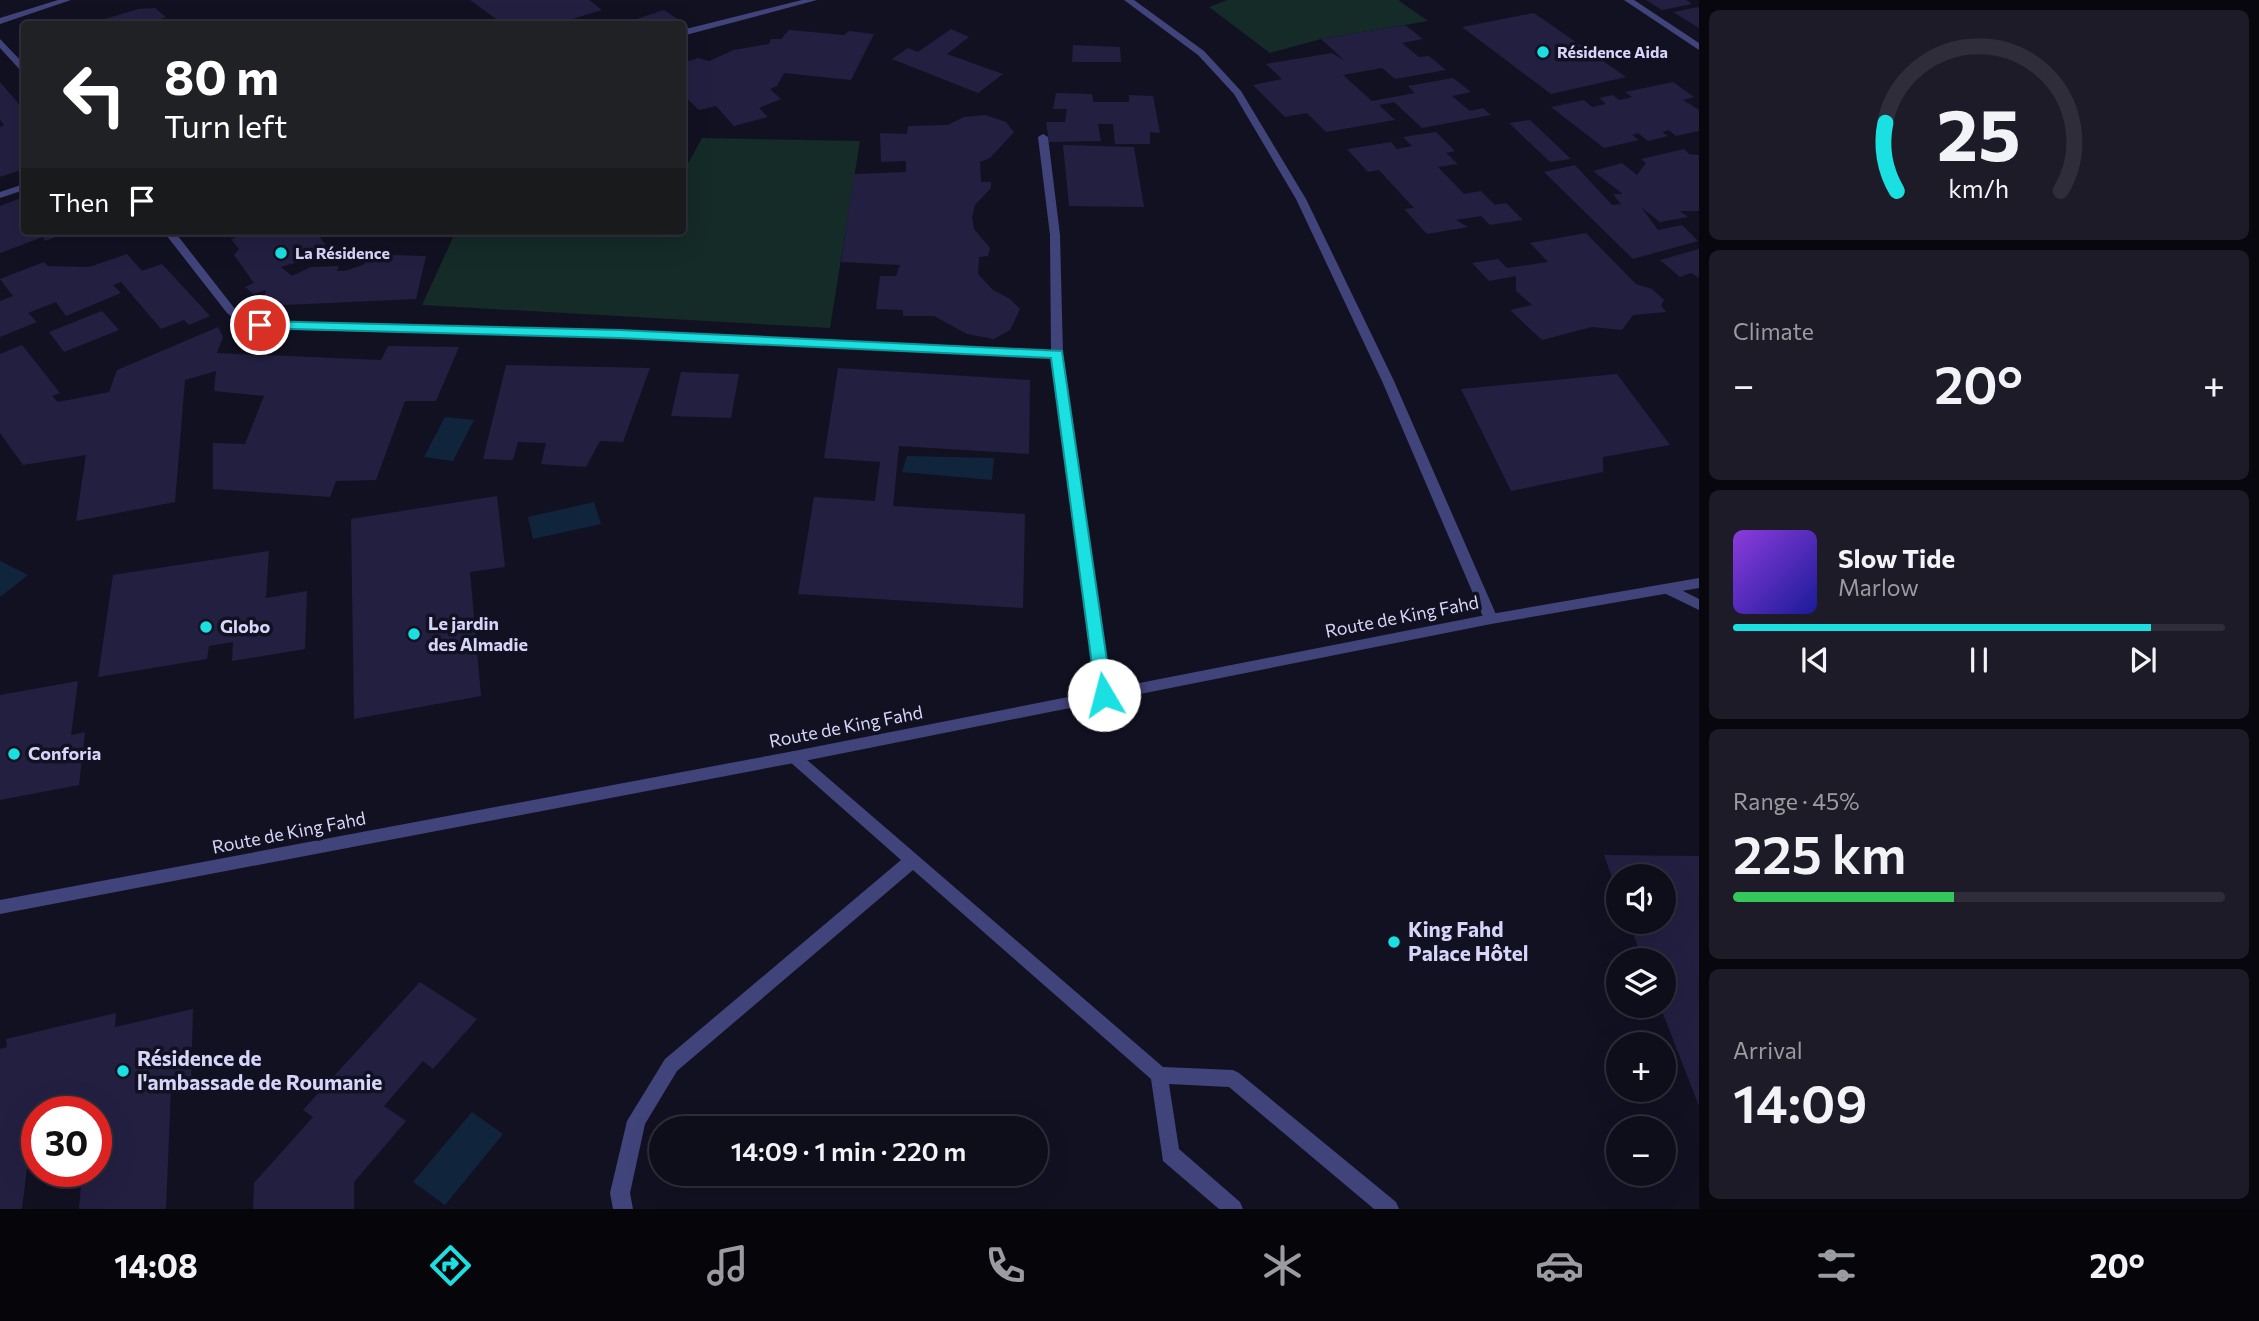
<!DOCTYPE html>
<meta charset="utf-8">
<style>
:root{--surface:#0e0d1a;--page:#1c1b27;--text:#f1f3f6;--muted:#9b9ca2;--line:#2e2d39;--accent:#1be0e2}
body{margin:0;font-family:Commissioner,sans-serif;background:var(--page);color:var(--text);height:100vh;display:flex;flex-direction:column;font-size:26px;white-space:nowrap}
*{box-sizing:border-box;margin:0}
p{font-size:23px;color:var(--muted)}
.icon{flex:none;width:38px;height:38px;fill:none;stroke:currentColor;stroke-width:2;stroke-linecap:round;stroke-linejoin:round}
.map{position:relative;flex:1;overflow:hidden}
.details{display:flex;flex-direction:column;gap:10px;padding:10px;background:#08070e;width:560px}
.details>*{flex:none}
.guide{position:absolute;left:21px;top:21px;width:665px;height:214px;border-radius:7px;box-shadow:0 7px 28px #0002,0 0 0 2px var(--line);background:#202124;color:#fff;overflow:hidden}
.tools{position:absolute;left:1606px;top:864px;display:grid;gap:14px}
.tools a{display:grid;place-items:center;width:70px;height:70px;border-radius:50%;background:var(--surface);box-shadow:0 7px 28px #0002,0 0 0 2px var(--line);font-size:35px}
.speed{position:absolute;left:21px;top:1096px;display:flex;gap:14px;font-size:35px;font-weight:700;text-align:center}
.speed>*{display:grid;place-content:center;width:91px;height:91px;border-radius:50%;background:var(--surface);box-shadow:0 7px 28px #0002,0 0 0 2px var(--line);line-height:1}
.speed .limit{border:10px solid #d22;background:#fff;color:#111}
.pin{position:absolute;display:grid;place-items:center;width:60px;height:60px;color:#fff;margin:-30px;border:4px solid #fff;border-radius:50%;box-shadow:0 2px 7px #0007}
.me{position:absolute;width:77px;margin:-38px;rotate:352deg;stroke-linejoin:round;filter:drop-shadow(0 0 5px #0008)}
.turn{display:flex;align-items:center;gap:24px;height:147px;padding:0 28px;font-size:32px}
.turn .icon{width:91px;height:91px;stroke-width:2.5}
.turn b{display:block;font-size:49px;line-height:60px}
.then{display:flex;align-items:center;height:66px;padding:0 28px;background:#0003;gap:14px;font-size:26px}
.big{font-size:52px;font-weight:600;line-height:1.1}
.details .widget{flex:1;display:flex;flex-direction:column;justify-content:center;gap:10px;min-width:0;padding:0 24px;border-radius:10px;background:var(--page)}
.details .dial{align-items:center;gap:0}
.dial svg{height:182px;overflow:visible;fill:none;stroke:var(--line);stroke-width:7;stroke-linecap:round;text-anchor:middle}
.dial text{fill:var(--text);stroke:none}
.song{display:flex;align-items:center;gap:21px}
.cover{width:84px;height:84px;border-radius:10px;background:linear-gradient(135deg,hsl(270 70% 55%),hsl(240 70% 35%))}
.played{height:7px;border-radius:4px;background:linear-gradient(90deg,var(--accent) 85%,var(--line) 85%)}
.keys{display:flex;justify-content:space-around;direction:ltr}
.heat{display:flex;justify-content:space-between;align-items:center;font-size:38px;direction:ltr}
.charge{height:10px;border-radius:5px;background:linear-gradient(90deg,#34c759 45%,var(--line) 0)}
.trip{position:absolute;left:649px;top:1116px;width:399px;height:70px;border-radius:35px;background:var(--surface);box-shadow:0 7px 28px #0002,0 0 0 2px var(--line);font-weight:600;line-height:70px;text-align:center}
.tab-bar{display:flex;height:112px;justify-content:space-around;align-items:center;background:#06050a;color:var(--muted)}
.tab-bar .icon{width:49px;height:49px}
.tab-bar .on{color:var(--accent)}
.tab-bar b{font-size:32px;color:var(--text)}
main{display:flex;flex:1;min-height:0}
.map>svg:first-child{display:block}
.green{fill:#142b28}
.water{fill:#10243c}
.building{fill:#231f41}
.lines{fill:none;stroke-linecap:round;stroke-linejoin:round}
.service{fill:#41447b;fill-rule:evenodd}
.minor{fill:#41447b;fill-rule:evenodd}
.tertiary{fill:#41447b;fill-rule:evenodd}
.route{fill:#1be0e2;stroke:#129293;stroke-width:2}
.poi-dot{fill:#1be0e2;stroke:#121122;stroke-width:2.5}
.labels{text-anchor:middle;stroke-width:7;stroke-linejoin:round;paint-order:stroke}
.far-poi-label{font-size:16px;font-weight:bold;fill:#d7d6fa;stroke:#121122;text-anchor:start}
.street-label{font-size:18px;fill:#d7d6fa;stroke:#121122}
.poi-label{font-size:18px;font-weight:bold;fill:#d7d6fa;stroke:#121122;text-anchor:start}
.near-poi-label{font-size:21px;font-weight:bold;fill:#d7d6fa;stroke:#121122;text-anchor:start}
</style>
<main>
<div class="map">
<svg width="1699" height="1209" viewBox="0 0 1699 1209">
<rect width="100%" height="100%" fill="#121122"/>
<g class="green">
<polygon points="1227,0 1398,0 1428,21 1321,39 1270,53 1209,7"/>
<polygon points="702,138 860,141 830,328 422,305 456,231 682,231 683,163 689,162"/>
</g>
<g class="water">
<polygon points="445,417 474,420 453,461 424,457"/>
<polygon points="907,456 994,458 992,480 902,472"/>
<polygon points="594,502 601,524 533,539 528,517"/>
<polygon points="0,561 28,575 0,597"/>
<polygon points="472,1112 503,1134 445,1205 413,1182"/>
</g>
<g class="building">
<polygon points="470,0 589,0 602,10 556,24 503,24"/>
<polygon points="1646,0 1686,0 1692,4 1662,10"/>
<polygon points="1699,7 1699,28 1673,12"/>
<polygon points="155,8 166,17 155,21 159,24 68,24 84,19 88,24 138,9"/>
<polygon points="664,10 685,24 621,24"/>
<polygon points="1534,13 1626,77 1551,94 1462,27"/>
<polygon points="1405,25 1423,39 1402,43 1419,57 1429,56 1446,70 1395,79 1382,68 1343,75 1372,101 1415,93 1408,86 1453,78 1471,92 1452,96 1470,111 1483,108 1491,115 1422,128 1394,102 1379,105 1395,120 1326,132 1307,113 1285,117 1253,85 1282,79 1266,64 1332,53 1345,61 1321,39"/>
<polygon points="951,29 969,37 947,54 1003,74 978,93 892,59 908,48 918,52"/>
<polygon points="789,30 844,35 849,31 874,34 851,80 784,73 777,86 770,89 781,99 759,108 768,117 734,126 716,106 699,110 682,94 682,63 698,58 709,61 734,50 769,44 771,39 781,39"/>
<polygon points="1073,45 1120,47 1121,62 1072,62"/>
<polygon points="0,82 24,110 24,169 0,177 0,127 4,125 0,120"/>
<polygon points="1673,82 1694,97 1683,100 1699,110 1699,131 1676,136 1669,130 1662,132 1668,136 1648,141 1638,133 1632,135 1639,140 1604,148 1551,107 1584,100 1592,107 1606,104 1599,98 1613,95 1619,100 1632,97 1625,92"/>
<polygon points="1056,93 1092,94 1093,102 1129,102 1129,95 1153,96 1160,133 1150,132 1150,144 1115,144 1113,124 1098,124 1101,141 1049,142 1046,122 1065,122 1067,109 1053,109"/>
<polygon points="985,115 1006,122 1014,132 990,158 980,162 981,182 991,182 991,188 975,205 972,217 974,229 990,248 988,256 979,257 978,274 993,290 1010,299 1020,309 1010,330 994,339 967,334 934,316 903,316 903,310 876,309 880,276 896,276 900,265 841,262 854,174 906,172 906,161 881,162 880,133 907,134 908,126 948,125 964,117"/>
<polygon points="1530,120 1571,159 1550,162 1509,123"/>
<polygon points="1436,132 1455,151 1446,153 1458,164 1438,167 1464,194 1481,191 1495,205 1506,203 1523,220 1490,225 1481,216 1456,220 1468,227 1427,234 1404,209 1414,208 1379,170 1368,172 1347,149 1391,142 1397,149 1412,146 1403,137"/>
<polygon points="1063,145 1134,147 1144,207 1069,206"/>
<polygon points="1684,149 1689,154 1699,155 1699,211 1680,211 1688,217 1660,222 1641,207 1658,230 1682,225 1698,241 1633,259 1544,172 1575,165 1612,205 1621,204 1613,194 1623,194 1593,171 1622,163 1637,175 1646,163 1641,159"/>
<polygon points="24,197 24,231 71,231 45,241 43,237 0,253 0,206"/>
<polygon points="237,231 315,231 331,252 281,267 292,276 311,267 339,266 337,271 345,271 365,264 361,256 374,250 392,255 426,256 416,299 263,306 266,290 253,294 245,287 254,283 234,255 239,249 231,239 239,236"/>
<polygon points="1586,233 1636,284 1652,289 1664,300 1661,305 1666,312 1633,315 1622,330 1592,327 1542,340 1510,310 1532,305 1516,291 1516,276 1489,281 1472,263 1498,259 1507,268 1548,262 1530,243"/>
<polygon points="1699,249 1699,278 1691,273 1680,277 1660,260"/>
<polygon points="127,254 142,271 162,264 210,316 189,325 184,320 161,329 121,282 113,285 121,293 66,316 56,302 28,313 37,322 0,337 0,301 13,296 0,279 44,262 48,266 89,267"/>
<polygon points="102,311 119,330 64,352 49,332"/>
<polygon points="218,327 223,337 217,353 381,360 388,346 459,347 436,401 405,401 376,480 336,481 330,497 213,489 213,443 245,444 264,396 214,391 216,371 185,380 175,502 76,521 86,455 23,465 0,433 0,354 22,345 60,393 52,396 58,402 109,392 117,370"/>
<polygon points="506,365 650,368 623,442 600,441 586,467 541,464 546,443 518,442 513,460 483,459"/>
<polygon points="838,368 1030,380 1029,454 899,446 893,506 1025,514 1023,608 798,594 814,497 875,501 880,462 824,458"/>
<polygon points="681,372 739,374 731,418 671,416"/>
<polygon points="1617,374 1670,445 1603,457 1603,472 1511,491 1461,389"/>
<polygon points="497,496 505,567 470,572 481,696 354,719 351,519"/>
<polygon points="269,551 266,598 307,591 305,649 232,661 233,642 209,646 207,659 98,677 113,575"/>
<polygon points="78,681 71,735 85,732 79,785 0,800 0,695"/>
<polygon points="1604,855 1699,856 1699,1106 1660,1006 1664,1006 1664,961 1643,961 1629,922 1664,922 1664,877 1619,877 1618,894"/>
<polygon points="420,982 477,1019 433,1069 423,1061 384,1106 406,1121 354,1182 354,1209 253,1209 254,1183 313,1117 303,1110"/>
<polygon points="193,1009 191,1083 171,1088 166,1209 79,1209 82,1171 96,1171 96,1111 86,1111 86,1105 61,1111 37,1111 37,1117 33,1119 22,1209 0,1209 0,1049 7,1047 6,1039 116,1013 115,1027"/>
</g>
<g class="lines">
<g class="service">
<polygon points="1669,584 1699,599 1699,610 1664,593 1662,589 1664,585"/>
<polygon points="794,751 799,753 1163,1067 1233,1070 1239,1073 1396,1202 1399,1209 1374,1209 1229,1087 1169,1084 1179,1149 1240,1202 1243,1209 1219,1209 1163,1161 1151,1079 913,870 677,1071 645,1124 630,1193 633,1209 613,1209 610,1193 627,1121 665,1059 901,860 789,761 786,757 789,753"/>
</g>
<g class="minor">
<polygon points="802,0 817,0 682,36 682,30"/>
<polygon points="1124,0 1134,0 1204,51 1241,91 1306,199 1394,381 1498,619 1496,623 1486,623 1484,619 1382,381 1296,199 1234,94 1198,55"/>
<polygon points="1624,0 1634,0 1699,43 1699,50"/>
<polygon points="0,39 24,64 24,72 21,71 0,48"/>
<polygon points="1043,134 1048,137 1060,235 1063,354 1111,696 1109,700 1099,700 1097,696 1052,357 620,338 260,329 238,322 227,313 163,231 174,231 235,309 246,316 261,321 620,330 1051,350 1050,235 1038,137"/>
<polygon points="24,184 24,190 0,198 0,192"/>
</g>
<g class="tertiary">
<polygon points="58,0 71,0 0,24 0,18"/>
<polygon points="1699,578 1699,588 1491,624 794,763 0,914 0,900 794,751 1491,614"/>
</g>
</g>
<polygon class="route" points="260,321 620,330 1062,351 1112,695 1110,700 1098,700 1096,695 1051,358 620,338 256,328 256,322"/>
<g class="poi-dot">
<circle cx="1543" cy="52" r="7"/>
<circle cx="281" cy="253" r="7"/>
<circle cx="206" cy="627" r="7"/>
<circle cx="414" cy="634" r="7"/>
<circle cx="14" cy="754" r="7"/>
<circle cx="1394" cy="942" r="7"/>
<circle cx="123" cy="1071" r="7"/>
</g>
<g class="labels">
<g class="far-poi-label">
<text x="1557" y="58">Résidence Aida</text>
<text x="295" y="259">La Résidence</text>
</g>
<g class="street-label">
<text transform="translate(1402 617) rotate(-11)" y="6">Route de King Fahd</text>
<text transform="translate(846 727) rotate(-11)" y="6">Route de King Fahd</text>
<text transform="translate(289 833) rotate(-11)" y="6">Route de King Fahd</text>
</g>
<g class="poi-label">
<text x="428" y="630">Le jardin<tspan x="428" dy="21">des Almadie</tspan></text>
<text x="220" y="633">Globo</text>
<text x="28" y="760">Conforia</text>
</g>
<g class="near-poi-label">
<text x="1408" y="937">King Fahd<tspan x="1408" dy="24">Palace Hôtel</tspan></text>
<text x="137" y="1066">Résidence de<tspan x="137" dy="24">l'ambassade de Roumanie</tspan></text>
</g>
</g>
</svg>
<div class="tools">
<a><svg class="icon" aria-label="sound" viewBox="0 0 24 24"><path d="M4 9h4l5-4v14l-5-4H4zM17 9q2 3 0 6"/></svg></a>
<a><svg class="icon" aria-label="layers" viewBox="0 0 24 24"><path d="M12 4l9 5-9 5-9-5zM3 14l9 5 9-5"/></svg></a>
<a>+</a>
<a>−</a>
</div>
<div class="speed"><div class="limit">30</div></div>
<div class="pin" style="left:260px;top:325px;background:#d93025"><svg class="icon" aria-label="arrive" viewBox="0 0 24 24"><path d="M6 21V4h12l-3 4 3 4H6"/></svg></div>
<svg class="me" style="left:1104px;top:695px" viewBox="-20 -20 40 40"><circle r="19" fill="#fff"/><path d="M0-13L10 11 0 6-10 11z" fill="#1be0e2"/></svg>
<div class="trip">14:09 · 1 min · 220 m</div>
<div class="guide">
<div class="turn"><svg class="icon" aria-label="left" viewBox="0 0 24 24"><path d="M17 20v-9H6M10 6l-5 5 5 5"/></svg><div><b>80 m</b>Turn left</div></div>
<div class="then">Then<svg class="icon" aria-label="arrive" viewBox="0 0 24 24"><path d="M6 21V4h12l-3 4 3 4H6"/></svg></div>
</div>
</div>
<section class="details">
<div class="widget dial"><svg viewBox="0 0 100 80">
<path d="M14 69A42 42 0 1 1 86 69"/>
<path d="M14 69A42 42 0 0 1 9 39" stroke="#1be0e2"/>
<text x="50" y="56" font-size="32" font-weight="700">25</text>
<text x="50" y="72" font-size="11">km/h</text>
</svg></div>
<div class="widget"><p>Climate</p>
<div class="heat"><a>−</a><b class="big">20°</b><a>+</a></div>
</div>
<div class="widget">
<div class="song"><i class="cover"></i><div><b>Slow Tide</b><p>Marlow</p></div></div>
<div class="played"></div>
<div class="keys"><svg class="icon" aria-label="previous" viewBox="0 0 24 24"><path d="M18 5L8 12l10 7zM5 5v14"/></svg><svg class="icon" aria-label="pause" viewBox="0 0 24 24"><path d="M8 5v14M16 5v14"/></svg><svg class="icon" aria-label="next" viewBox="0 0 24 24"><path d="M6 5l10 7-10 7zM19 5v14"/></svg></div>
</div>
<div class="widget"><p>Range · 45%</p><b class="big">225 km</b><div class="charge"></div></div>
<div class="widget"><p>Arrival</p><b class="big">14:09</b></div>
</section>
</main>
<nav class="tab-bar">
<b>14:08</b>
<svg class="icon on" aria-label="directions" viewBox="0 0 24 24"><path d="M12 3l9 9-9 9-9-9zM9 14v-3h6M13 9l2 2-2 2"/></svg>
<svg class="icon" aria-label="music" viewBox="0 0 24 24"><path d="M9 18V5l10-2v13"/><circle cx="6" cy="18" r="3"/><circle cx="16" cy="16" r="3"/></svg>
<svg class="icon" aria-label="phone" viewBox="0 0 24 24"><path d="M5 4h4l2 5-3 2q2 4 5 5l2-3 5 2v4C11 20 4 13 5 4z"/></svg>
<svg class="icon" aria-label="climate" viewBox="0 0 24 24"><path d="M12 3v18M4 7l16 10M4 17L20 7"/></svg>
<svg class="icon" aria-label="car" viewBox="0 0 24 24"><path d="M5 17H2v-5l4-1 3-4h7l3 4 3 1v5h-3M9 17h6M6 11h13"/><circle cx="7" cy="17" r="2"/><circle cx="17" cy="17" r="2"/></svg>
<svg class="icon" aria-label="filters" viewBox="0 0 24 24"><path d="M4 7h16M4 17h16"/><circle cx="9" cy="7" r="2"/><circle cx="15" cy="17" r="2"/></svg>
<b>20°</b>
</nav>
